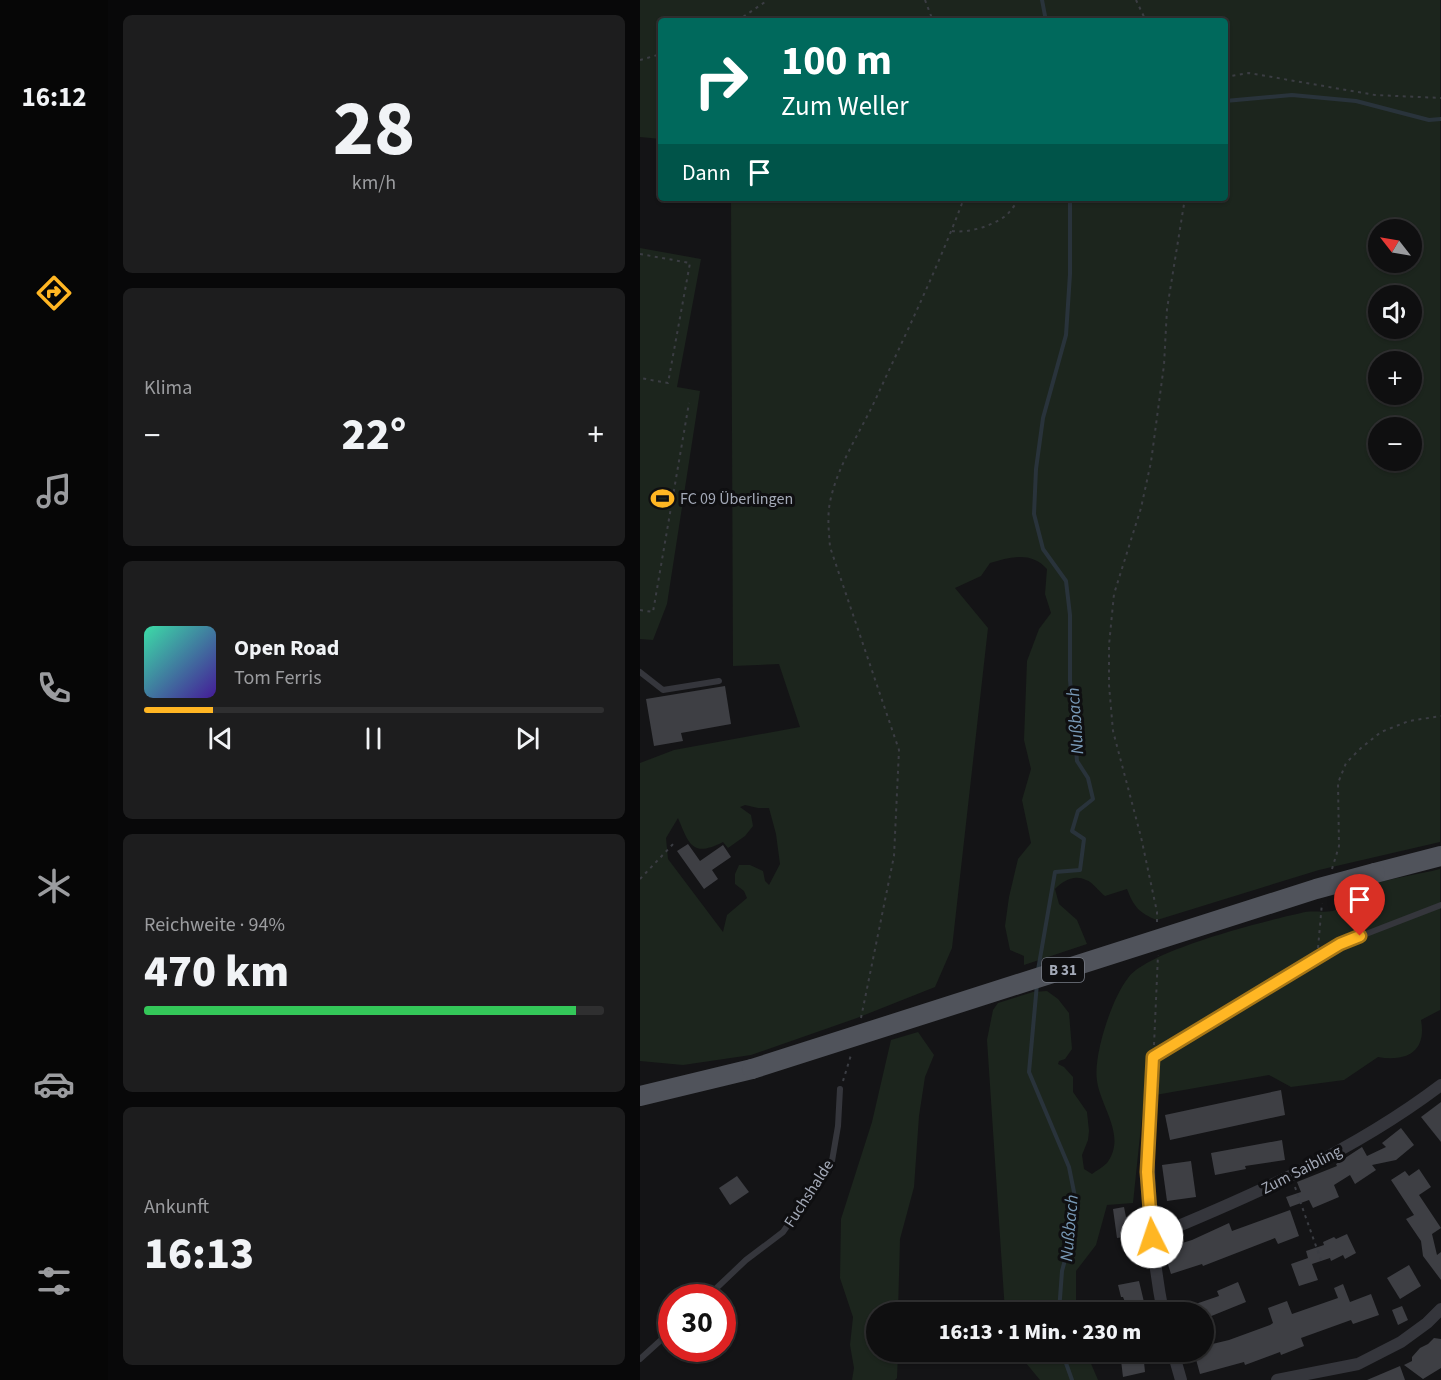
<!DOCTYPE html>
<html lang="de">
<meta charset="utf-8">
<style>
:root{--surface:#0f0f10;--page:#1d1d1e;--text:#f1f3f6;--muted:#9b9c9f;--line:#2f2f30;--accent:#ffb623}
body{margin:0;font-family:"Source Sans 3",sans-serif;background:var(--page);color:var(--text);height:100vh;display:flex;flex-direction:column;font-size:22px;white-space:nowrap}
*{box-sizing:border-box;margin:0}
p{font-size:20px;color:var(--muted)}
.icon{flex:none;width:33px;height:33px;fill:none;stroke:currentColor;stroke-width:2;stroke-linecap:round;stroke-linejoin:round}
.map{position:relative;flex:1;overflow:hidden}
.panel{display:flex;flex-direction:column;gap:15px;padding:15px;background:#080809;width:532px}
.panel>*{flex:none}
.hud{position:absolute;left:18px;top:18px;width:570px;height:183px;border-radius:6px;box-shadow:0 2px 4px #0004,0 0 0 2px var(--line);background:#00695c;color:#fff;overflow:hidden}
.needle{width:39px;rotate:301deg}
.tools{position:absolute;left:728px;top:219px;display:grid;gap:12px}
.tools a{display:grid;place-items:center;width:54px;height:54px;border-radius:50%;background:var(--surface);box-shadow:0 2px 4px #0004,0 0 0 2px var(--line);font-size:30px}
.speed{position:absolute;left:18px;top:1284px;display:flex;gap:12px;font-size:30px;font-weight:700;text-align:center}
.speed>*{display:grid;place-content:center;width:78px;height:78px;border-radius:50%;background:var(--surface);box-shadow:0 2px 4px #0004,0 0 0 2px var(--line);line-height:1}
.speed .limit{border:9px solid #d22;background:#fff;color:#111}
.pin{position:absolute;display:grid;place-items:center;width:51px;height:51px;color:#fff;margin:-62px -26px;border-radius:50% 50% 50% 0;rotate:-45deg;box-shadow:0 0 6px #0007}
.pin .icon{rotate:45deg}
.me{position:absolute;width:66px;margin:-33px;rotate:356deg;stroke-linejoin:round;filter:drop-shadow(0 0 4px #0008)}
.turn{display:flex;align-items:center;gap:21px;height:126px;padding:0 24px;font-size:27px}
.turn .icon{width:78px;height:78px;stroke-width:2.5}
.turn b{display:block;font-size:42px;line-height:51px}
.then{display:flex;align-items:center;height:57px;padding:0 24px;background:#0003;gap:12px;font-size:22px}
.big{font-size:45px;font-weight:800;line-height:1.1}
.panel .tile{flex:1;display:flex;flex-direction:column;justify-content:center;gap:9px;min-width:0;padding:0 21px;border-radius:9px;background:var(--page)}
.panel .dial{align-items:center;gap:0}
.dial b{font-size:78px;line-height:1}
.song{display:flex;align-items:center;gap:18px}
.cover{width:72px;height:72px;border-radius:9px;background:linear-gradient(135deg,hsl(160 70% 55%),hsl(260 70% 35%))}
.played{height:6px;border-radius:3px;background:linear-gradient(90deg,var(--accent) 15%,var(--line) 15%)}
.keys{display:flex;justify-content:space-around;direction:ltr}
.heat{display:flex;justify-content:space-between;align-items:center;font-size:33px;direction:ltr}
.charge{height:9px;border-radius:4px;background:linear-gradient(90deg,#34c759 94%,var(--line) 0)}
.trip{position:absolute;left:226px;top:1302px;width:348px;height:60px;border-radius:30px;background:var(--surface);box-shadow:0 2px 4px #0004,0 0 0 2px var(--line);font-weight:800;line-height:60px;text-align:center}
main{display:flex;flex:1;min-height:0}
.tabs{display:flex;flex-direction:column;width:108px;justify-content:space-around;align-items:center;background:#060606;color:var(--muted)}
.tabs .icon{width:42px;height:42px}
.tabs .current{color:var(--accent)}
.tabs b{font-size:27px;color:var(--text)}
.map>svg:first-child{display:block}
.green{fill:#1c251d;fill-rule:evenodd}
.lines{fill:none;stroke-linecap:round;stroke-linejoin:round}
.stream{stroke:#29333b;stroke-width:4}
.building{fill:#3e3f44}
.path{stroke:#3b3d43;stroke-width:2;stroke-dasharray:3 4.5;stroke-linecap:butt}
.lane{stroke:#35363c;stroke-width:6}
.street{stroke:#35363c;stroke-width:12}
.primary{stroke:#50535b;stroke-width:20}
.primary-bridge{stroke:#50535b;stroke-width:20}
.route-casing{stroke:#a67617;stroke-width:15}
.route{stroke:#ffb623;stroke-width:10}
.labels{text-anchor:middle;stroke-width:6;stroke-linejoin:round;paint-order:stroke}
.shield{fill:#0f0f11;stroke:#777c86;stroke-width:1.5}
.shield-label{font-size:15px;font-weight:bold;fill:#a4aab8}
.poi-label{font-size:16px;fill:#a4aab8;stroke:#0f0f11;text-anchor:start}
.street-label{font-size:16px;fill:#a4aab8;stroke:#0f0f11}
.water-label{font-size:18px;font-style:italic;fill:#7899b7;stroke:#0f0f11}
</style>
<main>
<nav class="tabs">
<b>16:12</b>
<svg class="icon current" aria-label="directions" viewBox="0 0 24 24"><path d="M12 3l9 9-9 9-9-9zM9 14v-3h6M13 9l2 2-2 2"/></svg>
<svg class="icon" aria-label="music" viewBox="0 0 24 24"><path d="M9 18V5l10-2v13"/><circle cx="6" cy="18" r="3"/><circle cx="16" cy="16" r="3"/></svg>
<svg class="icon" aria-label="phone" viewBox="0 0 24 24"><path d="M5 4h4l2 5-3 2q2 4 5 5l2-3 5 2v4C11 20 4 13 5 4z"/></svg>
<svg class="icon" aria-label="climate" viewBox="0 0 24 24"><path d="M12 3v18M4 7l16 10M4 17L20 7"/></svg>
<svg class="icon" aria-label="car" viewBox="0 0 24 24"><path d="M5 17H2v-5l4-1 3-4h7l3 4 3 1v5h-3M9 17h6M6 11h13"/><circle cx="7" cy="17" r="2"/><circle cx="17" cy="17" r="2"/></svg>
<svg class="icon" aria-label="filters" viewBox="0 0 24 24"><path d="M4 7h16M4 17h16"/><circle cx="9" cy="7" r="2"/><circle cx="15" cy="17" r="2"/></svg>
</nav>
<section class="panel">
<div class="tile dial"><b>28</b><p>km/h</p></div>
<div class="tile"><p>Klima</p>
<div class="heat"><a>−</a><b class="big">22°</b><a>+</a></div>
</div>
<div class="tile">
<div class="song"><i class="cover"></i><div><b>Open Road</b><p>Tom Ferris</p></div></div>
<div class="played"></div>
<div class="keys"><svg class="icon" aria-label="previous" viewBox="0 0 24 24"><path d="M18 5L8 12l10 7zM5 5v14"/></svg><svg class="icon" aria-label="pause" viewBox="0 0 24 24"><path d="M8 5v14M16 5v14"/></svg><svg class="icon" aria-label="next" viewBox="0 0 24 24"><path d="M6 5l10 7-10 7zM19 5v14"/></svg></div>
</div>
<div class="tile"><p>Reichweite · 94%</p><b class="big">470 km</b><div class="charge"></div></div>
<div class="tile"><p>Ankunft</p><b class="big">16:13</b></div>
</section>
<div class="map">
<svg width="801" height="1380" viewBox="0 0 801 1380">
<rect width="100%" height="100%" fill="#141416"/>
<g class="green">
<path d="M0 0H800V842L679 870 517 920C499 913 494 907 487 889L465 896C459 892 453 882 446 880 434 874 423 881 415 889L419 904 437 920 447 944 384 965V956L370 950 365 926 369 897 378 859 391 843 382 800 391 769 384 740 387 661 399 629 411 613 405 594 407 569C391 551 371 557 350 563L341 576 315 588 348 628 312 948 295 987 217 1018 111 1055 43 1065 0 1061V763L34 750 160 727 139 664 93 666 91 198H585V21H21V139L0 137ZM738 230H771V262H738ZM738 296H771V328H738ZM738 362H771V394H738ZM738 428H771V460H738ZM105 805 118 808H129L136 834 140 864 129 885 125 881 123 871 110 865H99L95 874V884L104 891 107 898 87 915 83 932 28 859 26 838 38 818C49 844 52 858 83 842L88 848 105 836 113 826 111 815 100 807Z"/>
<polygon points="0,248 61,259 37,387 60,391 27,604 13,640 0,639"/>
<path d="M800 869V1010L781 1020C787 1052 766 1062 738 1057L704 1080 651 1087 629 1075 504 1097 493 1203 467 1205 456 1245 436 1271V1312H365L347 1040 353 1010 358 1003 393 992 407 991 418 999 429 1013 432 1049 425 1059 419 1061 418 1064 424 1067 433 1077V1092L447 1112 449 1131 448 1140 442 1155 444 1169 452 1174C456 1171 463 1167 467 1163 487 1136 461 1108 457 1081 453 1055 472 998 488 978 508 950 625 921 661 913 671 910 682 913 693 911 706 907 713 891 725 887 749 878 776 875 800 869Z"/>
<polygon points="278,1032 294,1055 285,1077 279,1116 274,1187 260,1239 258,1312 237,1312 237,1352 258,1352 257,1378 255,1380 212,1380 214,1368 210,1345 213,1317 200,1278 201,1219 232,1122 251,1040"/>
<polygon points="377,1352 446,1352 458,1380 400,1380"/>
</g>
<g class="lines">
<g class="stream">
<polyline points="402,0 406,21"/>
<polyline points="585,101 652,95 716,101 789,120 801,119"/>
<polyline points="398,970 415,872 440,870 444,839 432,831 438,811 453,799 448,778 437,761 430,680 430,615 426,581 403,549 394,514 396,469 403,418 426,335 430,274 430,198"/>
<polyline points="397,984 389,1072 429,1167 435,1197 433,1230 422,1271 419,1312"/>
<polyline points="422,1352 432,1380"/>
</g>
</g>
<g class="building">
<polygon points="85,686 91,724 41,733 43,741 14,746 6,699"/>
<polygon points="48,844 60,861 83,845 91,857 72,870 78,879 64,889 37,851"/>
<polygon points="641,1090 645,1115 530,1140 525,1115"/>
<polygon points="801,1102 801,1142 781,1117"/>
<polygon points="761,1128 774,1145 756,1160 732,1165 736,1170 715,1184 710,1175 694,1185 699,1197 673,1208 669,1200 650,1207 646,1197 661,1192 657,1182 697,1166 696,1164 722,1147 727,1156 746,1147 742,1143"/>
<polygon points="642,1140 645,1160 605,1166 606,1169 575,1175 571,1153"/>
<polygon points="551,1161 556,1197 527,1201 522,1165"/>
<polygon points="779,1169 791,1187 779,1195 801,1228 792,1234 797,1255 801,1252 801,1280 783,1256 781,1241 766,1219 774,1215 751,1180 765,1171 769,1176"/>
<polygon points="97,1176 109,1192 90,1205 79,1188"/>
<polygon points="484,1207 486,1217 496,1215 498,1235 477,1238 473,1209"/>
<polygon points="650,1210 659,1236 638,1244 635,1238 563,1266 562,1264 531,1274 523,1249 552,1240 589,1223 592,1231"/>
<polygon points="707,1234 716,1253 705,1259 703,1255 691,1261 690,1258 672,1264 678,1280 659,1286 651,1264 668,1258 666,1251 684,1245 683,1242 694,1237 696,1239"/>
<polygon points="769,1265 781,1286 760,1299 747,1278"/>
<polygon points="499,1281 504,1302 506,1301 509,1312 489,1312 483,1297 481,1297 478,1285"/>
<polygon points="598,1282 606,1302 564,1319 564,1312 535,1312 535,1311 579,1296 577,1291"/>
<polygon points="703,1284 710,1302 731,1294 739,1315 713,1324 711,1320 661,1338 664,1346 641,1355 640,1352 605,1365 604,1362 560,1374 554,1352 564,1352 564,1346 589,1340 630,1325 633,1323 628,1308 647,1301 652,1314 698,1298 694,1288"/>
<polygon points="762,1306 768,1320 758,1325 752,1310"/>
<polygon points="794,1338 801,1339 801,1368 783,1379 764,1365 772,1361 772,1357 780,1348 788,1344"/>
<polygon points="480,1352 503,1352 505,1372 483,1377"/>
<polygon points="760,1366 765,1380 727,1380"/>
</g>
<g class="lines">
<g class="path">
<polyline points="285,0 293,21"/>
<polyline points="496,0 506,21"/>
<polyline points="97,21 128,0"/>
<polyline points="0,60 21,54"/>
<polyline points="585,77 609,73 735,95 801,98"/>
<path d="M312 231C329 233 349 227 364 217 370 213 375 204 380 198"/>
<polyline points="0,254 50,263 28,383 0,378"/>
<polyline points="0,610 13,612 49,403"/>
<polyline points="692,869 699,846 698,783 706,763 721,748 741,732 769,721 801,716"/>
<polyline points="0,879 35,842"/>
<polyline points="517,922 517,912 501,837 473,731 469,685 469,645 474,594 501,508 511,462 524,365 527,309 545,198"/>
<polyline points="678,948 682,903"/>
<path d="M221 1018 254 856 259 750 190 547C189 533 187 517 190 502 198 463 222 430 238 394 268 329 299 265 324 198"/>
<polyline points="514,1045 518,955"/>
<polyline points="203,1081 211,1055"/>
<polyline points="655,1187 682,1263"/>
</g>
<g class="lane">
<polyline points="0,672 23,690 79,681"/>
<polyline points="510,1114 513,1057 700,944 801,905"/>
<polyline points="66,1298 106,1260 143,1232 192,1161 198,1126 200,1089"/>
<polyline points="0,1359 32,1330"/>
</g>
<g class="street">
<path d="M510 1114C507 1182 510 1246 523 1312"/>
<path d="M512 1237C612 1196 714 1151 801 1085"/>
<polyline points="533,1352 541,1380"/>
<polyline points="637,1380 718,1364 761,1342 787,1323 801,1309"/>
</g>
<g class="primary">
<polyline points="735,873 801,856"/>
<polyline points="0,1096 112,1069"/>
</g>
<polyline class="primary-bridge" points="112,1069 676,889 735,873"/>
</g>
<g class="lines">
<defs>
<polyline id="route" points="512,1237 507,1172 513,1057 700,944 720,936"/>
</defs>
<use href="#route" class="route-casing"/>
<use href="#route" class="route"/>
</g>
<defs>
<symbol id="stadium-bare" viewBox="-9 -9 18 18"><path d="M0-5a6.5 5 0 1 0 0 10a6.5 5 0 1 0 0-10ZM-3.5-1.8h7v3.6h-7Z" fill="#ffb623" stroke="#0f0f11" stroke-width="2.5" paint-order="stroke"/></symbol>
</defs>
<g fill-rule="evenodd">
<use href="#stadium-bare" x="6" y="482" width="33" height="33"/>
</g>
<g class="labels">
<rect class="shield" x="402" y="958" width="42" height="24" rx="4.5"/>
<g class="shield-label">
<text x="423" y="975">B 31</text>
</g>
<g class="poi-label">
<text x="40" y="504">FC 09 Überlingen</text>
</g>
<g class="street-label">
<text transform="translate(661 1169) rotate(-27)" y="6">Zum Saibling</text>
<text transform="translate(168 1193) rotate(-57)" y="6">Fuchshalde</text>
</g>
<g class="water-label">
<text transform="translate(435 721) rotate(-94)" y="6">Nußbach</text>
<text transform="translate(429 1228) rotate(-85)" y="6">Nußbach</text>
</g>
</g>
</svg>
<div class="tools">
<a><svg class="needle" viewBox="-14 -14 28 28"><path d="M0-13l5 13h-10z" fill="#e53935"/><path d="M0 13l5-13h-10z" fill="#9b9c9f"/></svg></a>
<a><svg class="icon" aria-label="sound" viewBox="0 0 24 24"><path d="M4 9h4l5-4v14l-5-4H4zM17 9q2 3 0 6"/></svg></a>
<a>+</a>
<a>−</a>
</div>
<div class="speed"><div class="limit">30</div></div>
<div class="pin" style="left:720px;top:936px;background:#d93025"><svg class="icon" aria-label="arrive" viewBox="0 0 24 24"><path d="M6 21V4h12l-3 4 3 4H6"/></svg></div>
<svg class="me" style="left:512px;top:1237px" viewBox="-20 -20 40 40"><circle r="19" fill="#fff"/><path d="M0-13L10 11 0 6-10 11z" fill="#ffb623"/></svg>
<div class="trip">16:13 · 1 Min. · 230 m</div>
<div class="hud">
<div class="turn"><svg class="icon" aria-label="right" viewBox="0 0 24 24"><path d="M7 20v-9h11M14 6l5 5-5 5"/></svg><div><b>100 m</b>Zum Weller</div></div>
<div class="then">Dann<svg class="icon" aria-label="arrive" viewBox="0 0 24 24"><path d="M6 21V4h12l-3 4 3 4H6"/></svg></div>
</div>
</div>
</main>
